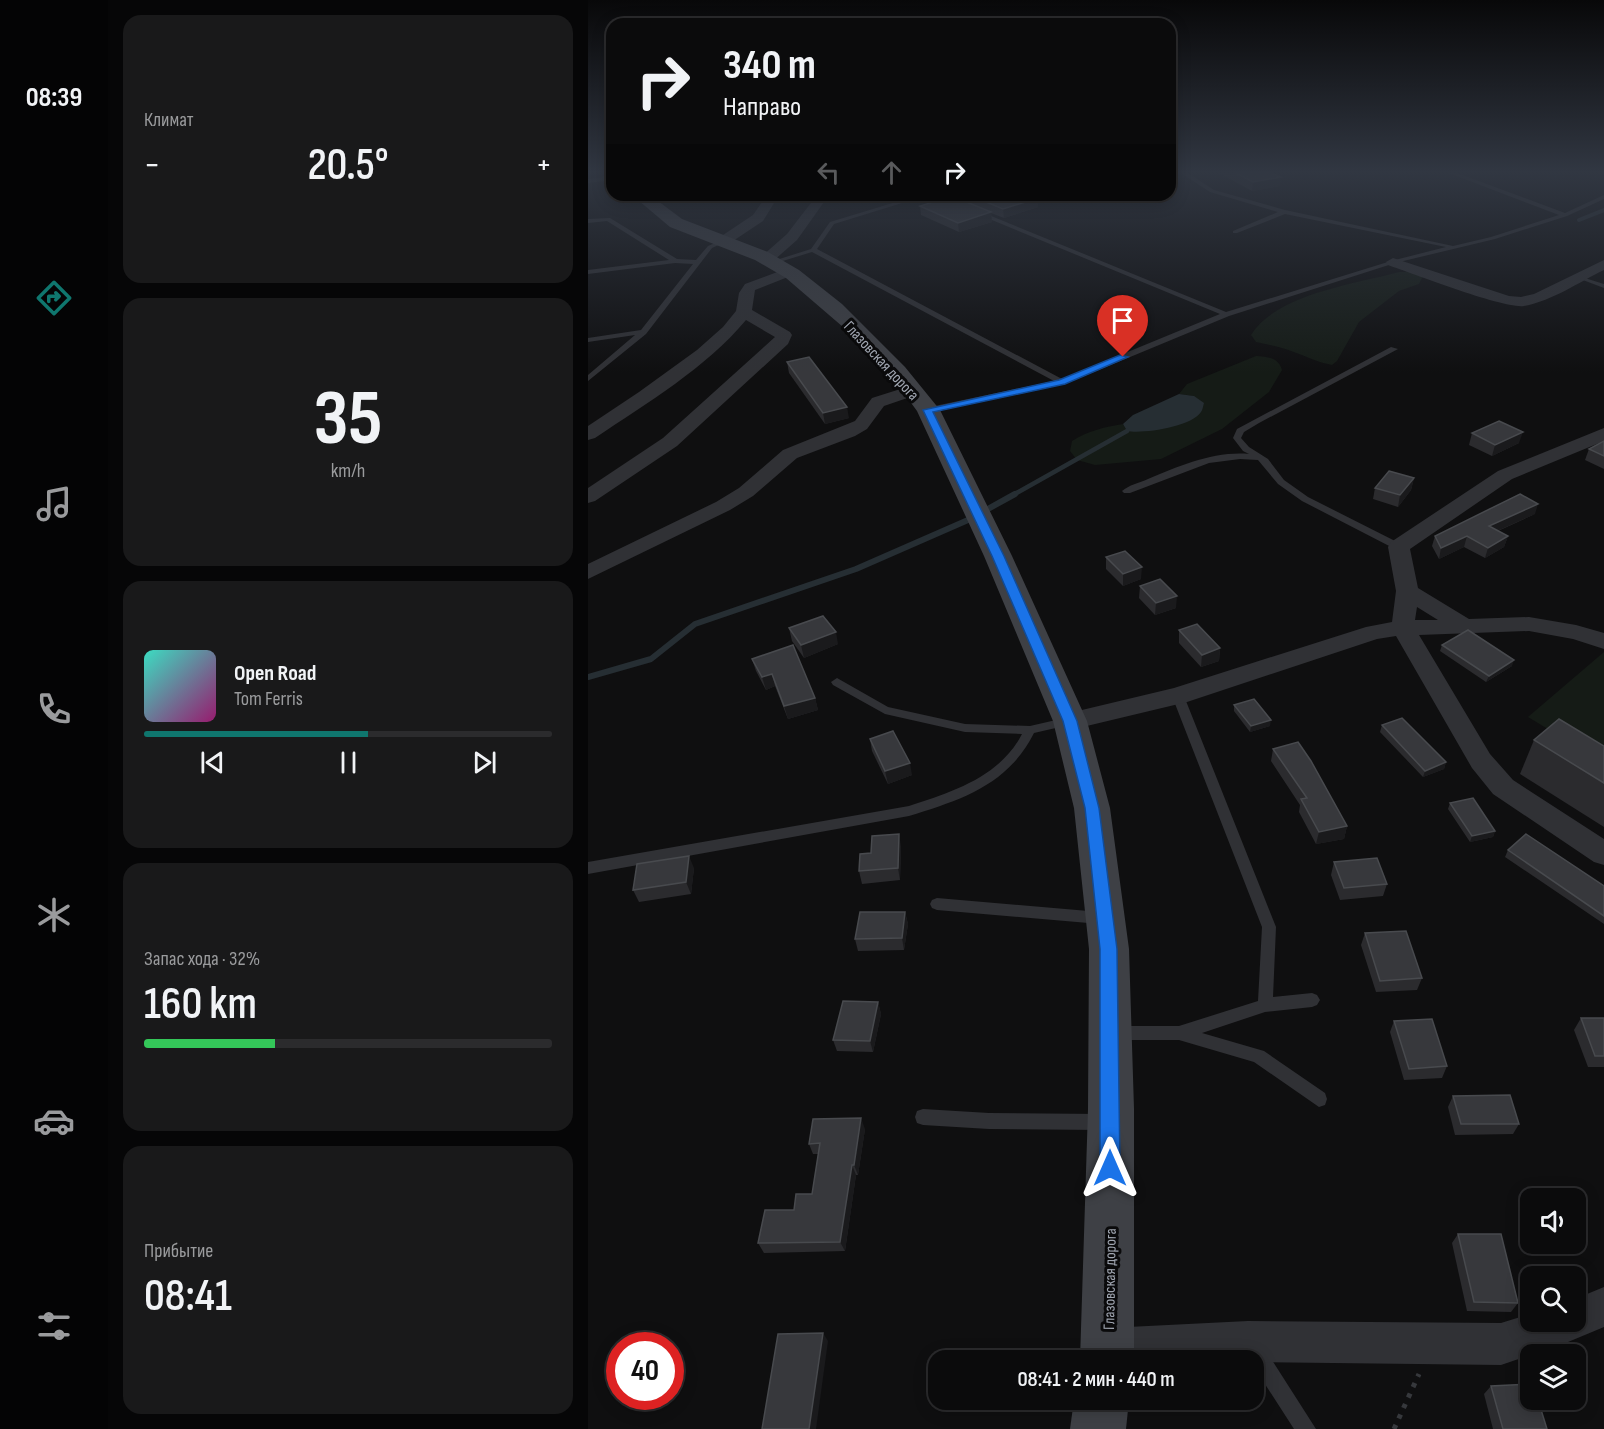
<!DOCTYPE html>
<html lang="ru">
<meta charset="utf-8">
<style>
:root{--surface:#0b0b0c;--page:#19191a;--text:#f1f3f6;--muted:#9a9b9d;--line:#2b2b2d;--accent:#0f766e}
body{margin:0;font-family:"Sofia Sans Condensed",sans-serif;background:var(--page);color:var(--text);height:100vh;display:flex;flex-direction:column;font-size:22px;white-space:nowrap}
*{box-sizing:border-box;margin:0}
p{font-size:20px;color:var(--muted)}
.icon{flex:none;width:33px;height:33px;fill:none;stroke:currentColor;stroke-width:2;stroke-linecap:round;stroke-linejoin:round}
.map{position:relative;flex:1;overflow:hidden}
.details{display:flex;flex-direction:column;gap:15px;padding:15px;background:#060607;width:480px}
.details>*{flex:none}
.banner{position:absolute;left:18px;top:18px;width:570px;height:183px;border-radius:18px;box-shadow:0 3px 15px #0003,0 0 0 2px var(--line);background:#0b0b0c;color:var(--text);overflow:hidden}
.buttons{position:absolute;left:932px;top:1188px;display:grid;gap:12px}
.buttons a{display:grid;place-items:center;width:66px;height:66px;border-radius:12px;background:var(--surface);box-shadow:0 3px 15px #0003,0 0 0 2px var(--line);font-size:30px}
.speed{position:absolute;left:18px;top:1332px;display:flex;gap:12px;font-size:30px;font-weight:700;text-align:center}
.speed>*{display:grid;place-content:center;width:78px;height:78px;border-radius:50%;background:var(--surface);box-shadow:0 3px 15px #0003,0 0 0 2px var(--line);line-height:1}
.speed .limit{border:9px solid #d22;background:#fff;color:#111}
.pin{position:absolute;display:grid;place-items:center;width:51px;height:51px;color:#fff;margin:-62px -26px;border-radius:50% 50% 50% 0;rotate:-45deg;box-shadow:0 0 6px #0007}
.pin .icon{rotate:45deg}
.me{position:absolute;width:66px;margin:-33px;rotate:0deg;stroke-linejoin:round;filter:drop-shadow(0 0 4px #0008)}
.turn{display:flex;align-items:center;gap:21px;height:126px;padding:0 18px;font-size:27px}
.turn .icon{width:78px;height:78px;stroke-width:2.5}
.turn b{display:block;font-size:42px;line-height:51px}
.lanes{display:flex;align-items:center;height:57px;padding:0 18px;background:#0003;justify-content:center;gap:30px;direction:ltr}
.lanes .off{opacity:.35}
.big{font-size:45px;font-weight:600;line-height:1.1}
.details .widget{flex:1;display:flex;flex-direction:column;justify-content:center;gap:9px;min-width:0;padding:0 21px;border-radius:18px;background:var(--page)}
.details .dial{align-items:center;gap:0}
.dial b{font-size:78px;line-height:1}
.song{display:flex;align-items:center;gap:18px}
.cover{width:72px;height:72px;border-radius:9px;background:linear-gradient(135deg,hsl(170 70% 55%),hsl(320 70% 35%))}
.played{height:6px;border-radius:3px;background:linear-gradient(90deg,var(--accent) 55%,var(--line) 55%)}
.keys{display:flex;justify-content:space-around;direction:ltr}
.heat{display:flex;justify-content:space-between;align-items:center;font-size:33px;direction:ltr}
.charge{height:9px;border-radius:4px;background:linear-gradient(90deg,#34c759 32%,var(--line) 0)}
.trip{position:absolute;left:340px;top:1350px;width:336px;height:60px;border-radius:18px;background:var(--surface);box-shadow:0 3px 15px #0003,0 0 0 2px var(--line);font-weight:600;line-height:60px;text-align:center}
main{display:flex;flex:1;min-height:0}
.tab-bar{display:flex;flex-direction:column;width:108px;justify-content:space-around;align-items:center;background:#040405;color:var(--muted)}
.tab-bar .icon{width:42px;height:42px}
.tab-bar .current{color:var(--accent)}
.tab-bar b{font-size:27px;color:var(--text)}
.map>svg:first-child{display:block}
.green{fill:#151b16}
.water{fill:#262e33}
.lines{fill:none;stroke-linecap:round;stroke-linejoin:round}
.stream-far2{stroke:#262e33;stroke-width:4}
.stream-far1{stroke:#262e33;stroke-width:4.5}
.stream{stroke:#262e33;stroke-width:6}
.path{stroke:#36383c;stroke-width:5;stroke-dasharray:4.5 7;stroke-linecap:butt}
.lane{fill:#303135;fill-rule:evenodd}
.street{fill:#303135;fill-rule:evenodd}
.secondary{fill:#3e4045;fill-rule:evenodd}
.wall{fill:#2b2b2e}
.shaded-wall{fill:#1a1a1c}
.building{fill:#37383c;stroke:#484a4e;stroke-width:1.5}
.route{fill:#1a73e8;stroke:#114b97;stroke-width:1.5}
.labels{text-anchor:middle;stroke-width:6;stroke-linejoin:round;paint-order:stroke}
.street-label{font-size:16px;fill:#a0a6b1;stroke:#0a0a0b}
</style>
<main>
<nav class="tab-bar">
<b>08:39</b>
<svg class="icon current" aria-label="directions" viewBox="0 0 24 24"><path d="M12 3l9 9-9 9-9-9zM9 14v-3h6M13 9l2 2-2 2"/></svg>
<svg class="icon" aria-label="music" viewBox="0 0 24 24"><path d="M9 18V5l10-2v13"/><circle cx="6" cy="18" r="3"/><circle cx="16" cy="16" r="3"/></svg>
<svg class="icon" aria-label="phone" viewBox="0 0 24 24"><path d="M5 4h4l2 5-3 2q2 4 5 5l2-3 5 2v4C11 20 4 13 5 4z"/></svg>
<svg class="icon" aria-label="climate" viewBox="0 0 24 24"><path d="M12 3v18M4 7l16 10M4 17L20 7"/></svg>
<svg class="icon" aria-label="car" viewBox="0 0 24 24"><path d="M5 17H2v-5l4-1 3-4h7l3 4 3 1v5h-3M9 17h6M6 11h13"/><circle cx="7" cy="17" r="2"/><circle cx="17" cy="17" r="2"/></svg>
<svg class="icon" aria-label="filters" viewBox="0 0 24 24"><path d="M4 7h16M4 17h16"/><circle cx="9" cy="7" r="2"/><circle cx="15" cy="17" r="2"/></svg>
</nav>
<section class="details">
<div class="widget"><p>Климат</p>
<div class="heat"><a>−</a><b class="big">20.5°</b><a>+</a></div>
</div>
<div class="widget dial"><b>35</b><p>km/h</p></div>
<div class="widget">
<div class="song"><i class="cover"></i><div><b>Open Road</b><p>Tom Ferris</p></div></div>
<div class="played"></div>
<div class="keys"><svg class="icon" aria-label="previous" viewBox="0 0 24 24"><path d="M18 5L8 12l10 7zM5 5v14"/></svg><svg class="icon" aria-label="pause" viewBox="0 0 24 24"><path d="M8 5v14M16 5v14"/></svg><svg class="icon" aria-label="next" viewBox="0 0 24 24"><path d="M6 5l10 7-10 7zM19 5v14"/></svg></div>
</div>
<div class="widget"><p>Запас хода · 32%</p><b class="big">160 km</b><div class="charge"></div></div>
<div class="widget"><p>Прибытие</p><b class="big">08:41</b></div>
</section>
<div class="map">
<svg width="1016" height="1429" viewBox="0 0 1016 1429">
<rect width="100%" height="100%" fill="#0f0f10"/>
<g class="green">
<path d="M811 272H825L835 276 831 284 811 291 771 322 749 361 744 365C729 362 725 359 711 354 697 348 683 345 668 342L663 335C688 294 767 284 811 272Z"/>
<path d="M668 356C680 357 690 357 694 370L681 392 634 429 573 459 507 465 489 460 482 451 484 441C500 431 516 427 535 424L539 431 606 396 591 394 599 384Z"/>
<polygon points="1016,652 1016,763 940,717"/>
</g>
<path class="water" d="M591 394 606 396 616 403C615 406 615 409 613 412 603 427 555 434 539 431L535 424 545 415Z"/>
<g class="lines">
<polyline class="stream-far2" points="991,220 1016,210"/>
<polyline class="stream-far1" points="425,495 539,431"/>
<polyline class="stream" points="0,677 63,659 107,624 268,569 380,520 427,494"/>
<polyline class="path" points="806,1429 831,1374"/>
<g class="lane">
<polygon points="593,173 600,173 626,190 697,210 865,246 903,237 971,215 861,173 869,173 977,213 1016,195 1016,199 979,216 907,239 807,263 641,316 477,384 340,413 336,410 337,408 466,381 224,252 185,264 182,262 223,249 242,222 331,195 340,195 246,224 229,249 474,379 632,314 387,213 387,211 391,211 638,312 803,261 858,247 697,214 649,233 645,233 645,231 690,212 622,192"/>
<polygon points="24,176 24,180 0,183 0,179"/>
<polygon points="346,195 354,195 373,204 368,205"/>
<polygon points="22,218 89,259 108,260 120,246 134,240 137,242 124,248 58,334 0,381 0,375 47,335 0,342 0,338 53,330 105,264 87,263 0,274 0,270 81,260 19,221 0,223 0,219"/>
<polygon points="987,275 1016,284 1016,288 987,277"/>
<path d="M803 347 810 349 671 423 656 432 653 438 661 447 680 459 696 480 720 497 815 545V549H807L714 501 690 484 670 460 652 459 621 463 542 493H536L534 491C541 485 551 483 560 479 591 466 626 451 661 454L655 451 645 438 649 429Z"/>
<path d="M249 678 300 707 377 724 442 726 481 717 487 721 485 724 446 733C420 785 373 800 321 816L0 874V862L321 806C364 792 412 777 434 734L377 732 297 714 245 685 243 682Z"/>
<polygon points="590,692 596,696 688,927 685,997 724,993 729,995 732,1000 729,1005 724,1007 677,1012 614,1033 676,1051 737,1093 739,1099 737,1105 731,1107 666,1062 591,1040 529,1040 523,1038 521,1033 523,1028 529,1026 591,1026 670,1001 674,927 584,696"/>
<polygon points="349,898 512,912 517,914 519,918 517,922 512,924 349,910 344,908 342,904 344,900"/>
<polygon points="335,1109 401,1113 514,1114 520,1116 522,1122 520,1128 514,1130 401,1129 335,1125 329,1123 327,1117 329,1111"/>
<polygon points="666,1340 673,1343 728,1429 706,1429 666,1367 666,1360 661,1360 656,1350 659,1343"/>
</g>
<g class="street">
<polygon points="179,195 191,195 175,221 139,245 129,245 127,242 129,239 165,215"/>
<polygon points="229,195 241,195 209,240 184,262 174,262 172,259 174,256 199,234"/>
<path d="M805 258 921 296 933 297 946 294 1016 260V270C991 282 964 301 936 306 916 309 826 274 800 265L798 262Z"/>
<path d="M200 268 207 272 205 275 167 290 164 310 202 332 204 335 200 344 89 446 7 501 0 503V488L75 438 187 337 158 320C118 368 59 403 7 438L0 440V426L51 392 109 350 135 327 148 311 151 293 157 284Z"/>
<polygon points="325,385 331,386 334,390 331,394 296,406 279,429 267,436 209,458 165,496 142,510 0,579 0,564 128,502 151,488 195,450 267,421 284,398"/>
<path d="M1016 428V441L924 479 822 549 830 588 881 619 941 617 988 625 1016 633V649L985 639 941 631 831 635 902 754 925 780 1016 839V865L1006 862 905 794 884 768 808 636 789 639 599 702 482 730 473 727 469 721 473 715 586 688 778 627 804 622 808 591 800 547 803 542 910 471ZM829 607 850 620H827Z"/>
<polygon points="1016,1287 1016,1327 980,1342 913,1365 504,1360 499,1349 505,1334 520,1328 660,1321 913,1323 942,1314 942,1322 987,1322 987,1299"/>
</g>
<g class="secondary">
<polygon points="44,195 62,195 94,219 180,252 211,270 254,304 317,367 352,410 424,556 499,721 522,808 541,949 546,1109 546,1360 492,1360 500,1109 501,949 486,808 465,721 396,556 329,411 318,396 262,333 198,278 167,260 82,227"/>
<polygon points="486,1400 541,1400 538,1429 482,1429"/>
</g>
</g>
<g class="wall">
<polygon points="631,173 683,173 692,186 664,191"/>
<polygon points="375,195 442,195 450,198 450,207 416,218 403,213 404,222 371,232 333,215 332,206 376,201"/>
<polygon points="199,362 261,418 237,424 201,373"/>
<polygon points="884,433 931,443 904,456 881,445"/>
<polygon points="1016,441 1016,469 997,460 1001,449"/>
<polygon points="826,478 823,490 810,507 785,499 787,488"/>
<polygon points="947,514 910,531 920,536 916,547 897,558 876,547 851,559 844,546 847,536"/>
<polygon points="518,557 553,579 535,586 518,569"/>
<polygon points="552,586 588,608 567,615 551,598"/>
<polygon points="201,628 250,644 216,658 204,641"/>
<polygon points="591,630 632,648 631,661 613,667 591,643"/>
<polygon points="854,645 924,666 898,682 852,651"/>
<polygon points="164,659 227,698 230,710 200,719 187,686 178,690 168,671"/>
<polygon points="646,705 682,726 662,732 646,711"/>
<polygon points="794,725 858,762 856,769 835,777 792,732"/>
<polygon points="282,739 324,775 300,784 284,751"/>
<polygon points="946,740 1016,746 1016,827 932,774"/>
<polygon points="685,749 759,826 756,839 728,844 711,812 712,805 683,761"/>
<polygon points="862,803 907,831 905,837 882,842 860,809"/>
<polygon points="313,846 312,880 274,884 271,871 283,853"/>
<polygon points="920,850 1016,886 1016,924 917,857"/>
<polygon points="746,862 799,884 795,896 752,900 743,875"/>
<polygon points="106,868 103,894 51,902 45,890"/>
<polygon points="317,912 320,924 316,950 270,951 267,939"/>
<polygon points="777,933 834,978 829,990 788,992 773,945"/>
<polygon points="290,1002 293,1014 285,1052 249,1051 245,1040"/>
<polygon points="993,1018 1016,1018 1016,1067 1000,1067 986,1030"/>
<polygon points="806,1021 859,1066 854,1078 816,1080 802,1032"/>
<polygon points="865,1096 931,1124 925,1134 867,1135 860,1107"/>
<polygon points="277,1129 270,1175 268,1175 257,1251 176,1253 170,1243 206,1210 224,1194 230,1154 225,1154 221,1144"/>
<polygon points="870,1234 930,1303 923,1312 879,1311 864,1243"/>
<polygon points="903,1386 959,1429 905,1429 896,1394"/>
</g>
<g class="shaded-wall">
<polygon points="693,177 692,186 664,191 665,182"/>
<polygon points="450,198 450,207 416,218 415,209"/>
<polygon points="403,212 404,222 371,232 370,223"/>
<polygon points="259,407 261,418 237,424 235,413"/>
<polygon points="935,432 931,443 904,456 907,445"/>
<polygon points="826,478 823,490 810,507 812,495"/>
<polygon points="950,504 947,514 898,536 901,526"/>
<polygon points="879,536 876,547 851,559 853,548"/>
<polygon points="920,536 916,547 897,558 900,548"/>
<polygon points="554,567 553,579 535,586 535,574"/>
<polygon points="589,596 588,608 567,615 568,603"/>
<polygon points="248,632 250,644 216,658 213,645"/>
<polygon points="632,648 631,661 613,667 614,655"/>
<polygon points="926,660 924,666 898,682 901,676"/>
<polygon points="184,674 187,686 178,690 174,677"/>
<polygon points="227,698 230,710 200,719 196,706"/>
<polygon points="683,720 682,726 662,732 663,726"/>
<polygon points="858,762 856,769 835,777 837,771"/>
<polygon points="322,763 324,775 300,784 297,771"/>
<polygon points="759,826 756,839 728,844 731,832"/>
<polygon points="907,831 905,837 882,842 884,836"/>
<polygon points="311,834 313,846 312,880 310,868"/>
<polygon points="101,856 106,868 103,894 98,882"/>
<polygon points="317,912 320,924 316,950 314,938"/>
<polygon points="290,1002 293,1014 285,1052 282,1041"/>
<polygon points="273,1118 277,1129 270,1175 266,1165"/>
<polygon points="264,1165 268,1175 257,1251 252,1242"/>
<polygon points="235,1333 240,1341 228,1429 221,1429"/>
</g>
<g class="building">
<polygon points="648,173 683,173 693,177 665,182"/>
<polygon points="381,195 442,195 450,198 415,209"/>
<polygon points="364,196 403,212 370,223 332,206"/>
<polygon points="221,357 259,407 235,413 199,362"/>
<polygon points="911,421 935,432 907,445 884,433"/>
<polygon points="1016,441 1016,456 1001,449"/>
<polygon points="801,471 826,478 812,495 787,488"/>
<polygon points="932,494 950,504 901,526 920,536 900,548 879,536 853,548 847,536"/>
<polygon points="537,551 554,567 535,574 518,557"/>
<polygon points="572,579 589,596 568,603 552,586"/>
<polygon points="235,616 248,632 213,645 201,628"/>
<polygon points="609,624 632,648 614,655 591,630"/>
<polygon points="880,630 926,660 901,676 854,645"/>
<polygon points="205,645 227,698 196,706 184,674 174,677 164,659"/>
<polygon points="666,699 683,720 663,726 646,705"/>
<polygon points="814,718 858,762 837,771 794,725"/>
<polygon points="971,719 1016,746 1016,783 946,740"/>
<polygon points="305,731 322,763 297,771 282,739"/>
<polygon points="710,742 723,761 759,826 731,832 713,799 719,798 685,749"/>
<polygon points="885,798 907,831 884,836 862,803"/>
<polygon points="311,834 310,868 271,871 272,854 283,853 284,836"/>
<polygon points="938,834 1016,886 1016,916 920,850"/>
<polygon points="101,856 98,882 45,890 49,864"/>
<polygon points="789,858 799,884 756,888 746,862"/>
<polygon points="272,912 317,912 314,938 267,939"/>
<polygon points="818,931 834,978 792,981 777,933"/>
<polygon points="255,1001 290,1002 282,1041 245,1040"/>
<polygon points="993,1018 1016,1018 1016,1056 1007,1056"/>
<polygon points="844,1019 859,1066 821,1069 806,1021"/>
<polygon points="922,1095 931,1124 873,1124 865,1096"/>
<polygon points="273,1118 266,1165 264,1165 252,1242 170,1243 177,1210 206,1210 208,1194 224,1194 232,1143 221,1144 225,1119"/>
<polygon points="870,1234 913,1234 930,1303 886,1302"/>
<polygon points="235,1333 221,1429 174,1429 190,1334"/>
<polygon points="942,1384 942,1400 950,1400 959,1429 915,1429 903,1386"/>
</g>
<linearGradient id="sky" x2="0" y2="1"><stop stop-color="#080809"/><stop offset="0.46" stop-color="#313742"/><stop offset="1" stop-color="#313742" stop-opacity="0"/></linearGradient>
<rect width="1016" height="373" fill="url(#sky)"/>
<polygon class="route" points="532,355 540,357 477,384 345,412 416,556 489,721 511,808 529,949 532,1168 529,1175 522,1177 515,1175 512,1168 512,949 497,808 475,721 404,556 335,410 471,380"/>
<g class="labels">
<g class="street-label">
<text transform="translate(294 360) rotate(47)" y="6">Глазовская дорога</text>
<text transform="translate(521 1279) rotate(-89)" y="6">Глазовская дорога</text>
</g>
</g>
</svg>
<div class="buttons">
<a><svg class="icon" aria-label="sound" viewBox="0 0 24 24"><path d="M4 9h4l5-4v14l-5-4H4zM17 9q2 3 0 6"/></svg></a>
<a><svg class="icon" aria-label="search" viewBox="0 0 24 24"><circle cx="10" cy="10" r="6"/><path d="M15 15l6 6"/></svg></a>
<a><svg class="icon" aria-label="layers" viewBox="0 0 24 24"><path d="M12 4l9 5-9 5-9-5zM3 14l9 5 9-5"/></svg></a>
</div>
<div class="speed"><div class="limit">40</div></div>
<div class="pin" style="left:535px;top:357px;background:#d93025"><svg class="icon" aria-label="arrive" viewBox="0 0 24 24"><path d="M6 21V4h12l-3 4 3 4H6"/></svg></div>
<svg class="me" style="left:522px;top:1168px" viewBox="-20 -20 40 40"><path d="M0-17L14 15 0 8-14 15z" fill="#1a73e8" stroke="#fff" stroke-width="4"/></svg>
<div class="trip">08:41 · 2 мин · 440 m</div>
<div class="banner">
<div class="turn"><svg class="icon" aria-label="right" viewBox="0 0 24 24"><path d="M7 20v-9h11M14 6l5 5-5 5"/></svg><div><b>340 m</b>Направо</div></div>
<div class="lanes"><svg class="icon off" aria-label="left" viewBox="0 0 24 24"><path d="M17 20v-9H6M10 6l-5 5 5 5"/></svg><svg class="icon off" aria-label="ahead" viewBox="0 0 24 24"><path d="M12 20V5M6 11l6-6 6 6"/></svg><svg class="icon" aria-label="right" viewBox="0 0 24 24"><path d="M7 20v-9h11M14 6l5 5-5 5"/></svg></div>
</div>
</div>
</main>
